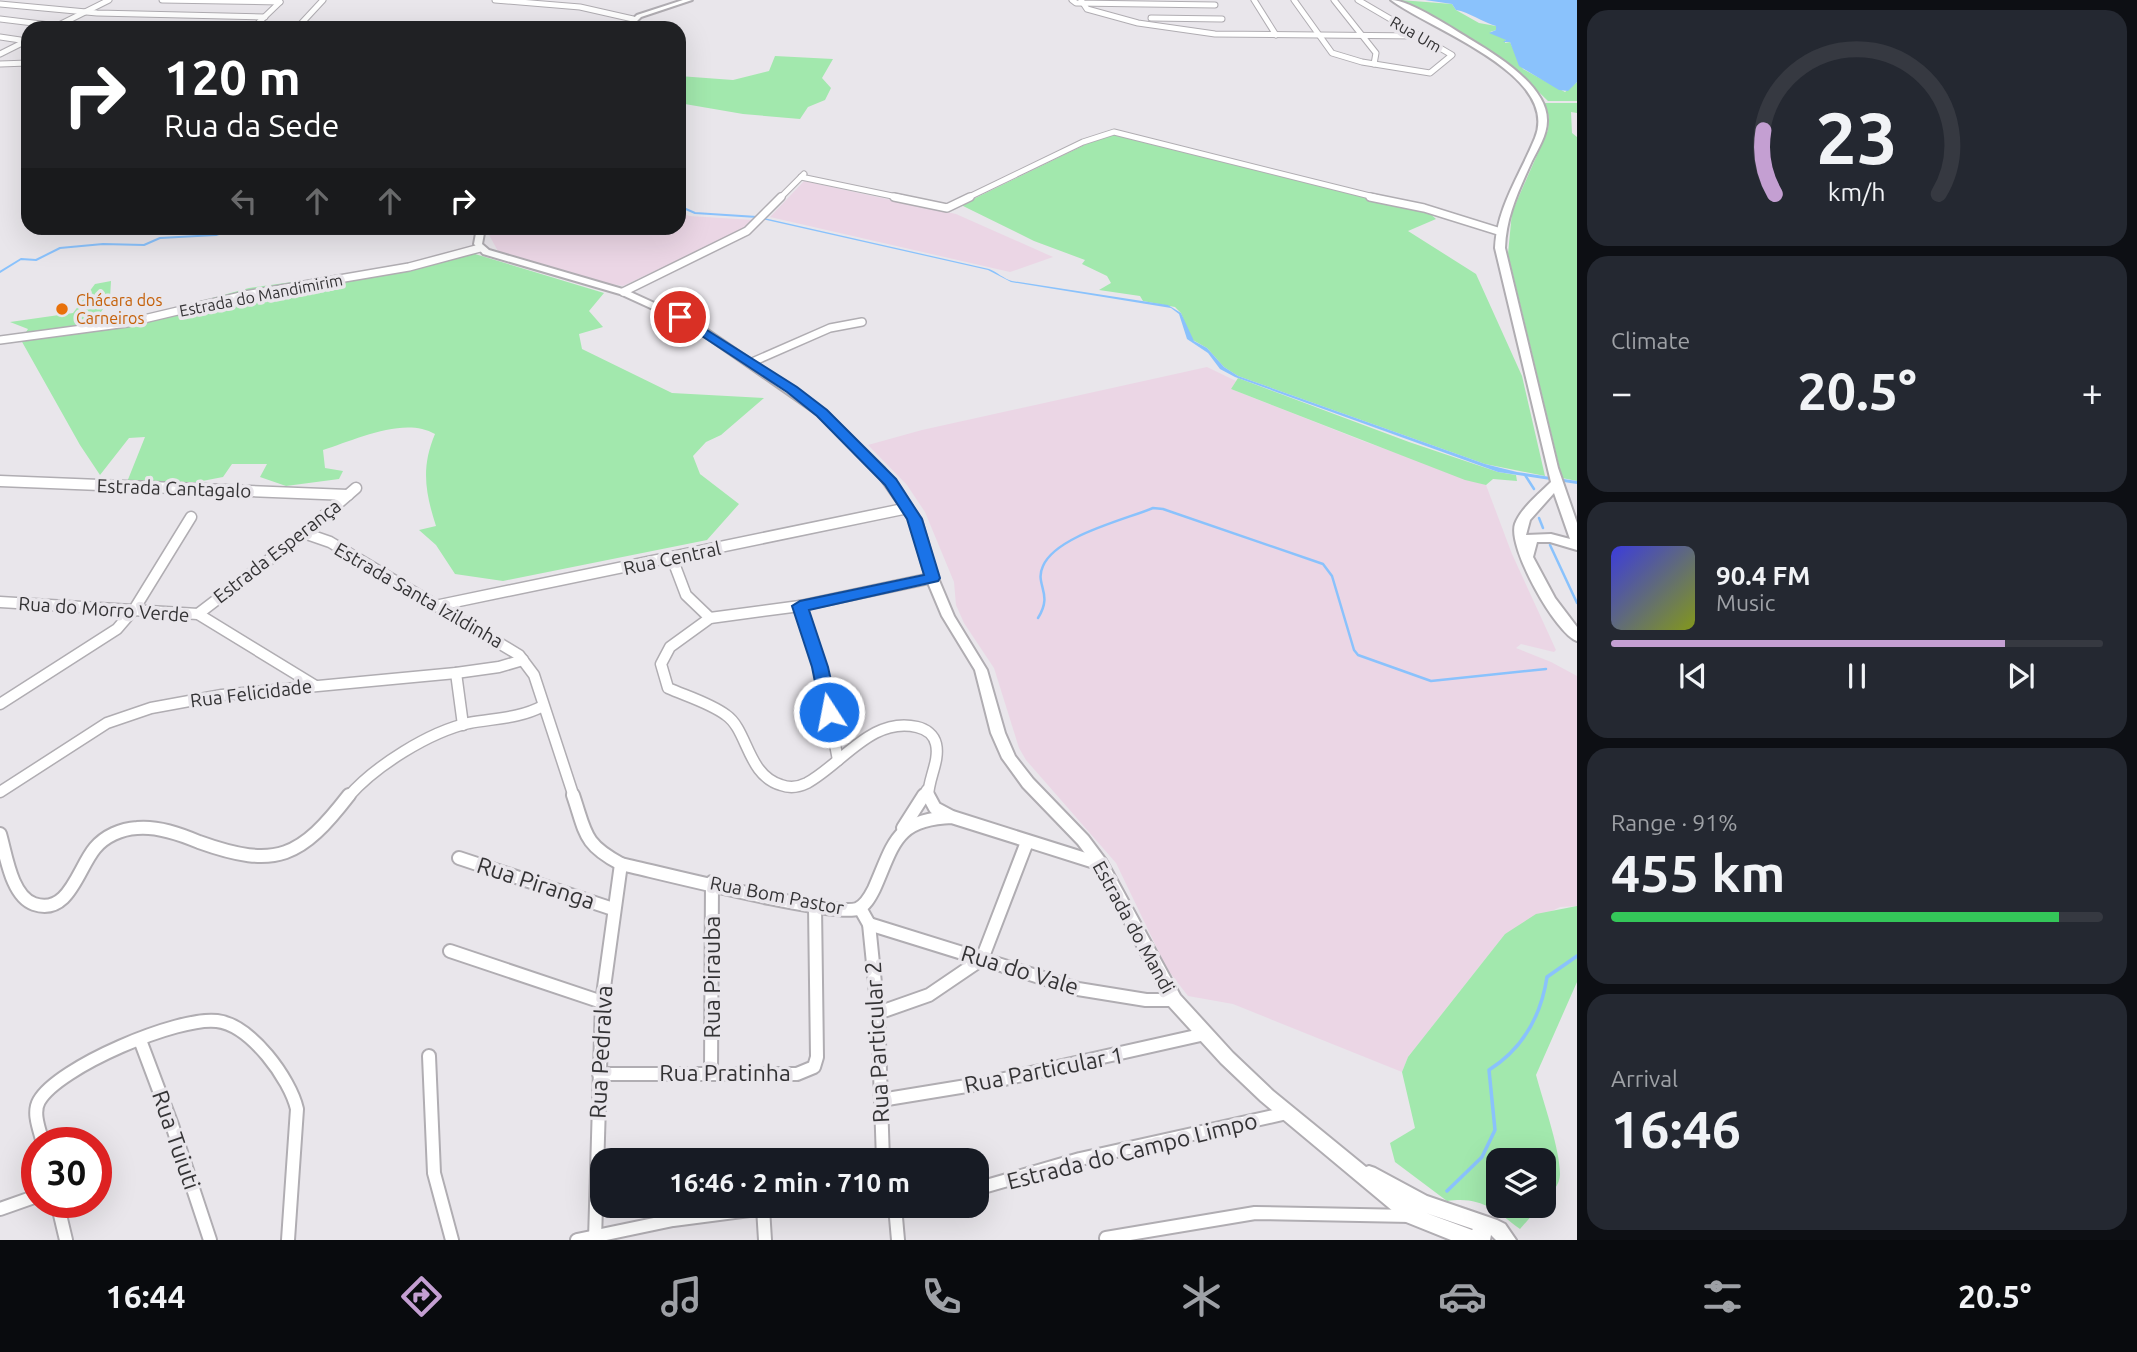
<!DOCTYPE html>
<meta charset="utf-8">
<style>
:root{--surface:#171b24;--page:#242831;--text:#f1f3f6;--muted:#9ea1a6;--line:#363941;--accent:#c49fd2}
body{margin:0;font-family:Ubuntu,sans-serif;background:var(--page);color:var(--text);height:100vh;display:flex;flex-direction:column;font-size:26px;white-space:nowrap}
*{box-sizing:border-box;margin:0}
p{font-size:23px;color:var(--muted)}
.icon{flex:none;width:38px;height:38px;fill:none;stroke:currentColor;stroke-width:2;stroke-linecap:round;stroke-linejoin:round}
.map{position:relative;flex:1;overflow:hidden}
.side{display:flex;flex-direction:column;gap:10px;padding:10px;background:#0d0f14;width:560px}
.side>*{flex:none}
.banner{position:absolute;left:21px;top:21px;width:665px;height:214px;border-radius:21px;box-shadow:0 7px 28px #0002;background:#202124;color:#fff;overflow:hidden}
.tools{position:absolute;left:1486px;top:1148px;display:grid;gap:14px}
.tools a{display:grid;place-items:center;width:70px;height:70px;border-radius:14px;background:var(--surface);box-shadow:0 7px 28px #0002;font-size:35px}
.speed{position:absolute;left:21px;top:1127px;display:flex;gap:14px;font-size:35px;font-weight:700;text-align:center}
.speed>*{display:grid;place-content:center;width:91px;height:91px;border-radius:50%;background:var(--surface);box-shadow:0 7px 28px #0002;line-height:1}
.speed .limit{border:10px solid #d22;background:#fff;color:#111}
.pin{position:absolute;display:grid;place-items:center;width:60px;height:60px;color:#fff;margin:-30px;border:4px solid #fff;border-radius:50%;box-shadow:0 2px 7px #0007}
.me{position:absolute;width:77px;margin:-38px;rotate:349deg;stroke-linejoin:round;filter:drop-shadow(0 0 5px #0008)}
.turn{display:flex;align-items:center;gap:24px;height:147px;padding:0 28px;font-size:32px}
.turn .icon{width:91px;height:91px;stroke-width:2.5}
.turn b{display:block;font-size:49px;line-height:60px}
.lanes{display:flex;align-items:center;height:66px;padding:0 28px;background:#0003;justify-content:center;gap:35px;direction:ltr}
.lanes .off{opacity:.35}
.big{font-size:52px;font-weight:700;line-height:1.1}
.side .widget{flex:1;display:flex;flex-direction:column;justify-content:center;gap:10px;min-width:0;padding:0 24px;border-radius:21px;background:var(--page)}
.side .dial{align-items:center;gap:0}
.dial svg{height:182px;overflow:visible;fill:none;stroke:var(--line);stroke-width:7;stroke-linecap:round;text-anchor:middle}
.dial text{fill:var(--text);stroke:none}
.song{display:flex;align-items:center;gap:21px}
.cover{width:84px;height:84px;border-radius:10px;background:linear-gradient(135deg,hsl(240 70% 55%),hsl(70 70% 35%))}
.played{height:7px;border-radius:4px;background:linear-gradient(90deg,var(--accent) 80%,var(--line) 80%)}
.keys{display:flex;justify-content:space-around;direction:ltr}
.heat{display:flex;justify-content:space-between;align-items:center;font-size:38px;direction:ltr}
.charge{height:10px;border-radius:5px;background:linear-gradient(90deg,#34c759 91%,var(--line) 0)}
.trip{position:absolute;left:590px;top:1148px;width:399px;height:70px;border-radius:21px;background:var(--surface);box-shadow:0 7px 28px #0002;font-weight:700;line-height:70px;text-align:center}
.tab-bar{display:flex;height:112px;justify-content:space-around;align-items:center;background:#090b0e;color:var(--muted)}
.tab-bar .icon{width:49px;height:49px}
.tab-bar .current{color:var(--accent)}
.tab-bar b{font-size:32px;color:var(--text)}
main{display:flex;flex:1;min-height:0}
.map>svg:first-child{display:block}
.industrial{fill:#ebd6e5}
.green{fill:#a2e8ad}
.water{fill:#8ac2fc}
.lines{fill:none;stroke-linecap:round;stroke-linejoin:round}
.stream-far2{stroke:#8ac2fc;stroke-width:2}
.stream-far1{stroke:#8ac2fc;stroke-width:2.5}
.stream{stroke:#8ac2fc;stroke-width:3.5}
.minor-far3-casing{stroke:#b0adb2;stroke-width:7}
.minor-far2-casing{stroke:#b0adb2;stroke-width:10}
.minor-far1-casing{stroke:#b0adb2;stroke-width:13}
.minor-casing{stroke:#b0adb2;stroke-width:16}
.major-casing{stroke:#b0adb2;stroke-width:4}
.highway-casing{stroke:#b0adb2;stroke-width:4}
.minor-far3{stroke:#fff;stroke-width:5}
.minor-far2{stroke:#fff;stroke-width:7}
.minor-far1{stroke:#fff;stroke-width:10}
.minor{stroke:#fff;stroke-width:12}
.major{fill:#fff;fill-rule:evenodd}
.highway{fill:#fff;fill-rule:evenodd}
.route{fill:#1a73e8;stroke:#114b97;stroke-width:2}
.food-dot{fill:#e8710a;stroke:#e9e6eb;stroke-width:2.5}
.labels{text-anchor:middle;stroke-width:7;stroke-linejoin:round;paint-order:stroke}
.far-street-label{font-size:16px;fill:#343335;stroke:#e9e6eb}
.far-food-label{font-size:16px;fill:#c56008;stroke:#e9e6eb;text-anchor:start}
.street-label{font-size:19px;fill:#343335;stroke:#e9e6eb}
.near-street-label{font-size:23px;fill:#343335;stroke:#e9e6eb}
</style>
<main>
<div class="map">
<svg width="1577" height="1240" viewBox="0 0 1577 1240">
<rect width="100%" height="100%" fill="#e9e6eb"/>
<g class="industrial">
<polygon points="804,181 956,214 1053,257 1010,272 770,217"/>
<polygon points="679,212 689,216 754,220 740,231 623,286 595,281 499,253 488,233 508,228 679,228"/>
<polygon points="1207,367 1236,381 1231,389 1363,441 1486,485 1512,554 1556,650 1554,652 1521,644 1516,648 1551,662 1577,676 1577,906 1560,907 1505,934 1408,1057 1402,1072 1233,1004 1188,996 1167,969 1116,863 1026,760 1019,748 994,668 964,623 956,605 954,582 925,512 907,485 868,445 922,430"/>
</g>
<g class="green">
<polygon points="1400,0 1452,4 1456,10 1479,23 1496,26 1496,30 1490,32 1506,39 1505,43 1510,42 1523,69 1565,92 1577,82 1577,101 1548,101 1515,69"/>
<polygon points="775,56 833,59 822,78 831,88 825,100 808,107 800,119 743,114 679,103 679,76 733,80 769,71"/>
<polygon points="1545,103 1577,103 1577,113 1571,112 1572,133 1577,137 1577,481 1562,478 1508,254 1512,212 1548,130 1549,117"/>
<polygon points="1107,134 1124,135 1428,212 1436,219 1408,231 1476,274 1522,376 1545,476 1485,464 1238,376 1224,367 1207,348 1191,339 1181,313 1175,307 1143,301 1140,296 1099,290 1111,283 1107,276 1082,264 1085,260 1034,241 961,205"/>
<path d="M475 254 604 293 589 311 603 327 579 334 582 349 672 393 764 398 721 435 706 442 693 456 700 474 739 504 707 540 503 581 455 574 436 545 419 530 436 526C425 492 421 467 435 434 404 416 355 440 323 450L325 468 343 471 339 479 286 486 260 477 267 464H232L223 477 197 482H127L145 437 129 438 100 475 80 445 21 340 28 329 10 322 73 313 95 284 111 281 110 298 94 323 135 319 249 288 314 279 329 282 418 268Z"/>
<polygon points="1238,378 1409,442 1498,472 1516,475 1517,481 1493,479 1486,485 1465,480 1231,389"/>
<path d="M1577 906V982L1536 1075C1543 1101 1560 1149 1560 1174 1560 1185 1551 1194 1544 1202V1160H1498V1206H1540L1520 1229C1494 1209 1480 1196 1447 1201L1395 1162 1390 1143 1415 1128 1402 1072 1408 1057 1505 934 1536 914Z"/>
</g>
<g class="water">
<path d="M1425 0H1577V82L1568 91 1559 90 1519 66 1510 42H1503L1506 40 1489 33 1496 30V26C1482 22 1469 12 1456 10L1452 4Z"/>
<path d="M764 218 989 269C997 272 1004 279 1012 281L1168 305 1181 313 1194 341 1207 348 1224 367 1238 376 1485 464 1517 472 1577 481V484L1498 472 1235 377 1220 369 1208 353 1187 339 1179 314 1171 308 1011 282 988 270 762 219Z"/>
</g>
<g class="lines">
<g class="stream-far2">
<polyline points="679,206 695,213 757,217"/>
<polyline points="278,228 336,232 369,228"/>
<polyline points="443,228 463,228"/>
<polyline points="0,272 21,259 36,260 60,248 103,244 144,245 160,238 216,235 235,228"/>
</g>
<g class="stream-far1">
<polyline points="1525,475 1534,489"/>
<polyline points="1539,518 1543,528"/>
<polyline points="1550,545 1577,603"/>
<path d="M1038 618C1054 593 1034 585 1043 566 1056 536 1124 520 1153 508L1163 509 1323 564 1332 576 1354 650 1358 655 1431 681 1546 669"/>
</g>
<path class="stream" d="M1447 1191 1482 1157 1495 1130 1489 1070C1522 1049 1541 1016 1547 977L1577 956"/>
<defs>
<g id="minor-far3">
<polyline points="162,0 280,2"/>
<polyline points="495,0 580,7 633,19"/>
<polyline points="1072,0 1076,3 1215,5"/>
<polyline points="1081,0 1087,9 1138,23 1215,34 1419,36"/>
<polyline points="1254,0 1276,35"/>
<polyline points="1294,0 1332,53 1362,62 1430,73 1452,55 1358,0"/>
<polyline points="1334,0 1376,53 1374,64"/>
<polyline points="0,4 97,13 265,17"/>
<polyline points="1151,18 1222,19"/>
<polyline points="0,19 58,26"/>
<polyline points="56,27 76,28"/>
<polyline points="53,28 109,0"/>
<polyline points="253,28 280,2"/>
<polyline points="297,28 323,0"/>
<polyline points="0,37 27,41"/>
<polyline points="0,54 28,40"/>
<polyline points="0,64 28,63"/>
<polyline points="801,177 902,198"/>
<polyline points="780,198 804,174"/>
<polyline points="967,198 1083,142 1114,132 1378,198"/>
</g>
<g id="minor-far2">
<polyline points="894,197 947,208 970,197"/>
<polyline points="1370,197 1424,208 1501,232"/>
<polyline points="623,292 747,231 781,197"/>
<polyline points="0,340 127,323 245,295 409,267 480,248"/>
<polyline points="750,363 830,328 862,322"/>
</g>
<g id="minor-far1">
<polyline points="0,481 348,495"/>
<polyline points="304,533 330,542 519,655 534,675 574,797"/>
<polyline points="672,558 686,595 710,618"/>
<polyline points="0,602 198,614 314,685"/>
<polyline points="435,606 908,508"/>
<polyline points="800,606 820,667 838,760"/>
<polyline points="198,614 304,533 356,488"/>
<polyline points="456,673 463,725"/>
<polyline points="0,704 117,629 135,608 191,517"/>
<polyline points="0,792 107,723 151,708 222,695 456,673 499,667 523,660"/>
<path d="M348 797C375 766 429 732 469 723 495 718 518 719 543 706"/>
<polyline points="923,797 927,790"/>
<path d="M928 797C928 779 940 761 936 744 934 735 926 729 917 727 872 716 842 764 807 783 799 787 789 788 781 785 747 775 748 730 726 715 710 703 686 696 668 688L661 664 670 647 710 618 800 606 932 578"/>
</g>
<g id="minor">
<path d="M573 795C586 833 583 844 621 864 657 872 833 917 857 909 865 906 870 897 874 889 894 844 895 819 952 817L1101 864"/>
<polyline points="928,795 935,808 950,816"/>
<polyline points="903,828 924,795"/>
<path d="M0 834C6 854 11 896 34 904 69 916 78 868 95 848 105 836 121 829 137 828 158 826 180 834 199 842 277 870 301 857 349 795"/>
<polyline points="459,858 613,909"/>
<polyline points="860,908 869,924 878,1013 883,1160"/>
<polyline points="869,924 1078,989 1146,1000 1174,1000"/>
<polyline points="450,951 602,1002"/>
<polyline points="878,1013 929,995 982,959 1027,842"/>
<polyline points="140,1040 172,1125 210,1240"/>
<polyline points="429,1056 434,1173 452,1240"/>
<polyline points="711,1072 712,882"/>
<polyline points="599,1074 797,1074 814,1067 817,1057 815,906"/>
<polyline points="881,1100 991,1082 1205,1034"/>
<path d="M43 1143C40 1131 32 1113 39 1101 58 1067 179 1016 217 1021 251 1025 290 1079 297 1109L288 1240"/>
<polyline points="976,1189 1080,1159 1287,1113"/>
<polyline points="57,1202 66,1240"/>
<polyline points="895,1206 898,1240"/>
<polyline points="763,1208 765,1240"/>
<polyline points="0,1209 37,1196"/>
<polyline points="1106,1238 1255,1213 1411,1216"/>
<polyline points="577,1240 673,1220 780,1206"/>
<polyline points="595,1240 602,1002 621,864"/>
</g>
<g id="major">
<polygon points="683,0 692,0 641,17 630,28 623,28 637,15"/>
<path d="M477 228H485L482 244 489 250 626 290 696 322 826 411 884 468 921 519 938 578 954 616 987 670 1005 733 1015 756 1033 779 1088 836 1106 860 1180 995 1233 1053 1273 1091 1366 1167 1369 1166 1375 1168 1427 1196 1497 1220 1505 1224 1516 1240H1496L1491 1235 1490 1240H1451L1406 1222 1261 1101 1221 1063 1168 1005 1096 868 1078 844 1023 787 1002 758 991 733 975 670 942 616 926 578 909 519 876 472 818 415 690 326 620 294 483 254 474 244ZM1426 1213 1473 1229 1472 1230Z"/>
</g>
<path id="highway" d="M1391 0C1410 0 1455 30 1473 41 1498 56 1548 87 1547 121 1547 135 1538 149 1532 161 1519 190 1506 216 1505 248L1558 468 1577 523V550L1550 542H1537L1533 557 1555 598 1577 627V641C1556 634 1507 547 1515 524 1521 508 1539 494 1551 482L1495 248C1497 207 1520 175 1535 138 1561 74 1429 29 1391 0ZM1554 493 1570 539 1551 534 1526 535 1530 520Z"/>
</defs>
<use href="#minor-far3" class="minor-far3-casing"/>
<use href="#minor-far2" class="minor-far2-casing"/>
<use href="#minor-far1" class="minor-far1-casing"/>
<use href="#minor" class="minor-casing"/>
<use href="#major" class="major-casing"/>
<use href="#highway" class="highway-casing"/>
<use href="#minor-far3" class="minor-far3"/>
<use href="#minor-far2" class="minor-far2"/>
<use href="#minor-far1" class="minor-far1"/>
<use href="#minor" class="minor"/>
<use href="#major" class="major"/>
<use href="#highway" class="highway"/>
</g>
<polygon class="route" points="680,313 797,387 827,410 896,479 922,519 940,578 938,581 809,610 828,667 838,712 835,717 823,717 821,712 812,667 792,606 800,601 924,575 907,519 885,485 817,416 787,392 676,319 676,314"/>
<circle class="food-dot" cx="62" cy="309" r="7"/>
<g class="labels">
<g class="far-street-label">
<text transform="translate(1416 34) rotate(30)" y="6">Rua Um</text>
<text transform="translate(261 295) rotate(-11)" y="6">Estrada do Mandimirim</text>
</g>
<g class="far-food-label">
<text x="76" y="306">Chácara dos<tspan x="76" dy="18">Carneiros</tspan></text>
</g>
<g class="street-label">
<text transform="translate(174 488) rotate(2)" y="7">Estrada Cantagalo</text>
<text transform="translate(277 551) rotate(-38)" y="7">Estrada Esperança</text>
<text transform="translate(672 558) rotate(-12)" y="7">Rua Central</text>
<text transform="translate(419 595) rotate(30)" y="7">Estrada Santa Izildinha</text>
<text transform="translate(104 609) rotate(4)" y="7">Rua do Morro Verde</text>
<text transform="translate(251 693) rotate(-7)" y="7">Rua Felicidade</text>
<text transform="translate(777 895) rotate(11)" y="7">Rua Bom Pastor</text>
<text transform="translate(1134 927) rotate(61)" y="7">Estrada do Mandi</text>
</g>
<g class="near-street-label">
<text transform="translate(536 883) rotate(18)" y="8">Rua Piranga</text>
<text transform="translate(1020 970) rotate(17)" y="8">Rua do Vale</text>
<text transform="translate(712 977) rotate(-90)" y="8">Rua Pirauba</text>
<text transform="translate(877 1042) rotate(-93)" y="8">Rua Particular 2</text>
<text transform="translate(601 1052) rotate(-87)" y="8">Rua Pedralva</text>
<text transform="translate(1044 1070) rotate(-11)" y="8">Rua Particular 1</text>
<text x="725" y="1081">Rua Pratinha</text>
<text transform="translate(176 1140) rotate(71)" y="8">Rua Tuiuti</text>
<text transform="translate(1132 1151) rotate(-14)" y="8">Estrada do Campo Limpo</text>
</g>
</g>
</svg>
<div class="tools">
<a><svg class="icon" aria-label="layers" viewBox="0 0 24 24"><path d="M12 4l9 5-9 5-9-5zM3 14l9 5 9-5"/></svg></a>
</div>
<div class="speed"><div class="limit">30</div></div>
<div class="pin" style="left:680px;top:317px;background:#d93025"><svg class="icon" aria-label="arrive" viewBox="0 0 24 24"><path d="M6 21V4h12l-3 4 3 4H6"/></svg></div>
<svg class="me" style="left:829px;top:712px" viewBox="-20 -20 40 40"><circle r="17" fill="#1a73e8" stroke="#fff" stroke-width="3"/><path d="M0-11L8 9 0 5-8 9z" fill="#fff"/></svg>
<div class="trip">16:46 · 2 min · 710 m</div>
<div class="banner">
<div class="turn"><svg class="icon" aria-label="right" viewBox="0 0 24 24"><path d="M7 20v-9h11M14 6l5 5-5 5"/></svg><div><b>120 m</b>Rua da Sede</div></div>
<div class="lanes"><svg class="icon off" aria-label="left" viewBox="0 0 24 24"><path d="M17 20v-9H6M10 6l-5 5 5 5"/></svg><svg class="icon off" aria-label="ahead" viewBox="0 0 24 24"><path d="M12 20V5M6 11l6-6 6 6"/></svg><svg class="icon off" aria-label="ahead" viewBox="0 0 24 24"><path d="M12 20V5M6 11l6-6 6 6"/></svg><svg class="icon" aria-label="right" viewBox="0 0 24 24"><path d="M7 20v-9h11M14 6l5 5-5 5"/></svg></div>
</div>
</div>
<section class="side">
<div class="widget dial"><svg viewBox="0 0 100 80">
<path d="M14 69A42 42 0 1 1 86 69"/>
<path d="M14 69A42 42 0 0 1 9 41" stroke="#c49fd2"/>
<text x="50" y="56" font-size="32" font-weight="700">23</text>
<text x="50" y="72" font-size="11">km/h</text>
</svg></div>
<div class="widget"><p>Climate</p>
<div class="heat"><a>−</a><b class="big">20.5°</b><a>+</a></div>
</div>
<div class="widget">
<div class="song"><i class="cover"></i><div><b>90.4 FM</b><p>Music</p></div></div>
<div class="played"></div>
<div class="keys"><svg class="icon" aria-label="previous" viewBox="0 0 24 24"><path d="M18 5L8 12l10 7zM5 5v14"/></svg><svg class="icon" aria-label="pause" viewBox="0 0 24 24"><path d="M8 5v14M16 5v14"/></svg><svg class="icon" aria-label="next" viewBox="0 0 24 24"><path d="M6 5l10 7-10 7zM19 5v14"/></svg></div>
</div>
<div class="widget"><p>Range · 91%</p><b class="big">455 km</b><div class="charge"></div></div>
<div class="widget"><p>Arrival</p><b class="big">16:46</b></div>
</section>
</main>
<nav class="tab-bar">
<b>16:44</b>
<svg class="icon current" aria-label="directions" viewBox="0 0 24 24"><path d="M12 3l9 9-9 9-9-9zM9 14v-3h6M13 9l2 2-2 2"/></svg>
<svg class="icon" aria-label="music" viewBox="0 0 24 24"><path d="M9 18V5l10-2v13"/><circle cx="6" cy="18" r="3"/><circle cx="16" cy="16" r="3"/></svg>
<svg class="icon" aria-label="phone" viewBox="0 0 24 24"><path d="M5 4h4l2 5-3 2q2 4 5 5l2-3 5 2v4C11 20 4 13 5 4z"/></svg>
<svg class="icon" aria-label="climate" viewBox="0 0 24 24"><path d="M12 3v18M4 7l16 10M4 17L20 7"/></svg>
<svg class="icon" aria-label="car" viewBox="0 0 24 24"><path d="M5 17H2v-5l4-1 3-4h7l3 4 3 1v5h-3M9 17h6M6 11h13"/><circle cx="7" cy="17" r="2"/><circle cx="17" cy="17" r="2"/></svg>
<svg class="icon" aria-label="filters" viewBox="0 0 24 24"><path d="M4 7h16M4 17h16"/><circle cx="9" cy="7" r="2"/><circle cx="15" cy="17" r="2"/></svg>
<b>20.5°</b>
</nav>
